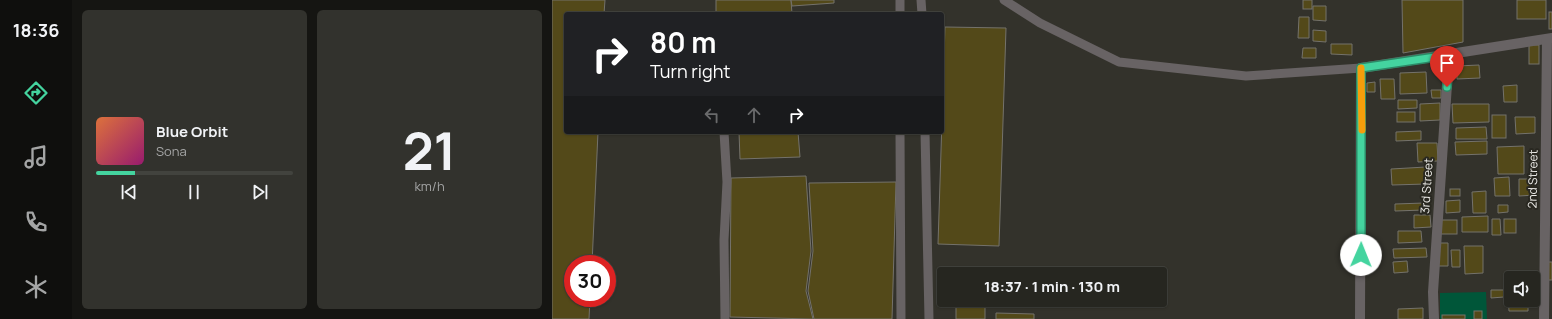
<!DOCTYPE html>
<meta charset="utf-8">
<style>
:root{--surface:#262620;--page:#32322d;--text:#f1f3f6;--muted:#a4a5a5;--line:#42433e;--accent:#44d49f}
body{margin:0;font-family:Manrope,sans-serif;background:var(--page);color:var(--text);height:100vh;display:flex;flex-direction:column;font-size:15px;white-space:nowrap}
*{box-sizing:border-box;margin:0}
p{font-size:13px;color:var(--muted)}
.icon{flex:none;width:22px;height:22px;fill:none;stroke:currentColor;stroke-width:2;stroke-linecap:round;stroke-linejoin:round}
.map{position:relative;flex:1;overflow:hidden}
.details{display:flex;flex-direction:column;gap:10px;padding:10px;background:#151512;width:480px}
.details>*{flex:none}
.guide{position:absolute;left:12px;top:12px;width:380px;height:122px;border-radius:4px;box-shadow:0 1px 3px #0004,0 0 0 1px var(--line);background:#202124;color:#fff;overflow:hidden}
.tools{position:absolute;left:952px;top:271px;display:grid;gap:8px}
.tools a{display:grid;place-items:center;width:36px;height:36px;border-radius:4px;background:var(--surface);box-shadow:0 1px 3px #0004,0 0 0 1px var(--line);font-size:20px}
.speed{position:absolute;left:12px;top:255px;display:flex;gap:8px;font-size:20px;font-weight:700;text-align:center}
.speed>*{display:grid;place-content:center;width:52px;height:52px;border-radius:50%;background:var(--surface);box-shadow:0 1px 3px #0004,0 0 0 1px var(--line);line-height:1}
.speed .limit{border:6px solid #d22;background:#fff;color:#111}
.pin{position:absolute;display:grid;place-items:center;width:34px;height:34px;color:#fff;margin:-41px -17px;border-radius:50% 50% 50% 0;rotate:-45deg;box-shadow:0 0 4px #0007}
.pin .icon{rotate:45deg}
.me{position:absolute;width:44px;margin:-22px;rotate:1deg;stroke-linejoin:round;filter:drop-shadow(0 0 3px #0008)}
.turn{display:flex;align-items:center;gap:14px;height:84px;padding:0 20px;font-size:18px}
.turn .icon{width:52px;height:52px;stroke-width:2.5}
.turn b{display:block;font-size:28px;line-height:34px}
.lanes{display:flex;align-items:center;height:38px;padding:0 20px;background:#0003;justify-content:center;gap:20px;direction:ltr}
.lanes .off{opacity:.35}
.details .tile{flex:1;display:flex;flex-direction:column;justify-content:center;gap:6px;min-width:0;padding:0 14px;border-radius:6px;background:var(--page)}
.details .dial{align-items:center;gap:0}
.dial b{font-size:52px;line-height:1}
.song{display:flex;align-items:center;gap:12px}
.cover{width:48px;height:48px;border-radius:6px;background:linear-gradient(135deg,hsl(20 70% 55%),hsl(320 70% 35%))}
.played{height:4px;border-radius:2px;background:linear-gradient(90deg,var(--accent) 20%,var(--line) 20%)}
.keys{display:flex;justify-content:space-around;direction:ltr}
.details .tiles{flex:1;display:grid;gap:10px;grid-template-columns:repeat(2,1fr)}
.trip{position:absolute;left:385px;top:267px;width:230px;height:40px;border-radius:4px;background:var(--surface);box-shadow:0 1px 3px #0004,0 0 0 1px var(--line);font-weight:700;line-height:40px;text-align:center}
main{display:flex;flex:1;min-height:0}
.dock{display:flex;flex-direction:column;width:72px;justify-content:space-around;align-items:center;background:#0f0f0d;color:var(--muted)}
.dock .icon{width:28px;height:28px}
.dock .selected{color:var(--accent)}
.dock b{font-size:18px;color:var(--text)}
.map>svg:first-child{display:block}
.green{fill:#005639}
.building{fill:#534919;stroke:#74726b}
.lines{fill:none;stroke-linecap:round;stroke-linejoin:round}
.service{stroke:#686364;stroke-width:9}
.minor{stroke:#686364;stroke-width:10}
.route-casing{stroke:#2c8a67;stroke-width:10}
.route{stroke:#44d49f;stroke-width:7}
.slow{stroke:#f59e0b;stroke-width:7}
.labels{text-anchor:middle;stroke-width:4;stroke-linejoin:round;paint-order:stroke}
.street-label{font-size:12px;fill:#ecebe7;stroke:#292821}
</style>
<main>
<nav class="dock">
<b>18:36</b>
<svg class="icon selected" aria-label="directions" viewBox="0 0 24 24"><path d="M12 3l9 9-9 9-9-9zM9 14v-3h6M13 9l2 2-2 2"/></svg>
<svg class="icon" aria-label="music" viewBox="0 0 24 24"><path d="M9 18V5l10-2v13"/><circle cx="6" cy="18" r="3"/><circle cx="16" cy="16" r="3"/></svg>
<svg class="icon" aria-label="phone" viewBox="0 0 24 24"><path d="M5 4h4l2 5-3 2q2 4 5 5l2-3 5 2v4C11 20 4 13 5 4z"/></svg>
<svg class="icon" aria-label="climate" viewBox="0 0 24 24"><path d="M12 3v18M4 7l16 10M4 17L20 7"/></svg>
</nav>
<section class="details">
<div class="tiles">
<div class="tile">
<div class="song"><i class="cover"></i><div><b>Blue Orbit</b><p>Sona</p></div></div>
<div class="played"></div>
<div class="keys"><svg class="icon" aria-label="previous" viewBox="0 0 24 24"><path d="M18 5L8 12l10 7zM5 5v14"/></svg><svg class="icon" aria-label="pause" viewBox="0 0 24 24"><path d="M8 5v14M16 5v14"/></svg><svg class="icon" aria-label="next" viewBox="0 0 24 24"><path d="M6 5l10 7-10 7zM19 5v14"/></svg></div>
</div>
<div class="tile dial"><b>21</b><p>km/h</p></div>
</div>
</section>
<div class="map">
<svg width="1000" height="319" viewBox="0 0 1000 319">
<rect width="100%" height="100%" fill="#33322b"/>
<polygon class="green" points="934,292 935,319 888,319 888,293"/>
<g class="building">
<polygon points="0,0 53,0 52,14 14,14 14,132 46,132 40,264 21,264 21,298 38,298 37,319 0,319"/>
<polygon points="164,0 239,0 240,14 164,14"/>
<polygon points="239,0 282,0 282,3 240,6"/>
<rect x="751" y="0" width="9" height="9"/>
<polygon points="850,0 911,0 911,42 851,53"/>
<rect x="965" y="0" width="29" height="19"/>
<polygon points="761,6 774,6 774,21 761,20"/>
<rect x="997" y="12" width="3" height="17"/>
<polygon points="747,17 757,17 757,38 746,38"/>
<polygon points="393,27 454,28 447,246 386,244"/>
<polygon points="761,30 774,31 774,42 761,41"/>
<polygon points="779,44 800,44 800,55 779,54"/>
<rect x="977" y="45" width="10" height="19"/>
<polygon points="751,48 764,48 764,58 750,58"/>
<polygon points="927,65 928,78 905,79 905,66"/>
<polygon points="874,72 875,93 848,94 848,73"/>
<polygon points="828,79 842,79 843,99 829,99"/>
<polygon points="823,82 823,92 815,92 815,83"/>
<polygon points="965,85 965,102 952,102 951,86"/>
<polygon points="879,90 889,90 889,98 880,98"/>
<polygon points="846,100 865,100 865,108 846,109"/>
<polygon points="888,103 888,120 868,121 868,104"/>
<polygon points="900,104 937,104 937,122 901,123"/>
<rect x="845" y="112" width="18" height="10"/>
<rect x="940" y="115" width="14" height="23"/>
<polygon points="963,117 983,117 983,133 964,134"/>
<polygon points="934,127 935,139 904,139 904,128"/>
<polygon points="869,131 869,140 844,141 844,132"/>
<polygon points="187,132 246,132 248,157 188,159"/>
<polygon points="935,141 935,154 904,155 903,142"/>
<polygon points="865,143 885,143 886,161 866,162"/>
<polygon points="972,146 972,174 946,174 945,147"/>
<polygon points="874,167 874,184 840,185 839,169"/>
<polygon points="254,176 259,251 254,291 261,319 178,317 179,178"/>
<polygon points="957,177 958,196 943,196 942,178"/>
<polygon points="967,179 983,179 983,195 967,196"/>
<polygon points="344,182 340,319 262,319 256,291 261,251 257,183"/>
<rect x="898" y="189" width="10" height="7"/>
<polygon points="934,191 934,213 921,213 920,192"/>
<polygon points="908,200 908,212 894,213 894,201"/>
<polygon points="872,203 872,210 843,211 843,204"/>
<polygon points="946,205 956,205 956,212 946,213"/>
<polygon points="862,215 878,215 879,227 862,228"/>
<polygon points="936,216 936,232 910,232 910,217"/>
<polygon points="940,219 948,219 949,235 940,235"/>
<rect x="952" y="219" width="12" height="14"/>
<rect x="889" y="220" width="16" height="14"/>
<polygon points="846,231 869,231 870,242 846,243"/>
<polygon points="885,243 896,243 896,266 886,266"/>
<polygon points="912,246 931,246 931,273 913,274"/>
<polygon points="874,248 875,257 842,258 841,249"/>
<polygon points="899,250 908,250 908,267 900,267"/>
<polygon points="855,261 856,272 842,273 841,262"/>
<rect x="996" y="262" width="4" height="18"/>
<rect x="404" y="267" width="29" height="7"/>
<polygon points="939,290 952,290 952,297 939,298"/>
<polygon points="956,296 959,296 959,300 976,300 976,311 957,311"/>
<rect x="404" y="300" width="29" height="19"/>
<polygon points="871,308 871,319 846,319 846,309"/>
<rect x="922" y="311" width="8" height="8"/>
<polygon points="444,313 482,314 482,319 444,319"/>
<rect x="890" y="315" width="23" height="4"/>
</g>
<g class="lines">
<g class="service">
<polyline points="348,0 348,14"/>
<polyline points="369,0 370,14"/>
<polyline points="452,0 488,23 567,62 694,76 809,68"/>
<polyline points="172,132 175,182 172,240 173,319"/>
<polyline points="348,132 349,319"/>
<polyline points="373,132 377,319"/>
</g>
<g class="minor">
<polyline points="808,319 809,68 1000,38"/>
<polyline points="882,319 881,292 897,55"/>
<polyline points="992,319 995,39"/>
</g>
</g>
<g class="lines">
<defs>
<polyline id="route" points="809,255 809,68 897,55 895,87"/>
</defs>
<use href="#route" class="route-casing"/>
<use href="#route" class="route"/>
<polyline class="slow" points="809,68 810,130"/>
</g>
<g class="labels">
<g class="street-label">
<text transform="translate(981 179) rotate(-89)" y="4">2nd Street</text>
<text transform="translate(875 186) rotate(-86)" y="4">3rd Street</text>
</g>
</g>
</svg>
<div class="tools">
<a><svg class="icon" aria-label="sound" viewBox="0 0 24 24"><path d="M4 9h4l5-4v14l-5-4H4zM17 9q2 3 0 6"/></svg></a>
</div>
<div class="speed"><div class="limit">30</div></div>
<div class="pin" style="left:895px;top:87px;background:#d93025"><svg class="icon" aria-label="arrive" viewBox="0 0 24 24"><path d="M6 21V4h12l-3 4 3 4H6"/></svg></div>
<svg class="me" style="left:809px;top:255px" viewBox="-20 -20 40 40"><circle r="19" fill="#fff"/><path d="M0-13L10 11 0 6-10 11z" fill="#44d49f"/></svg>
<div class="trip">18:37 · 1 min · 130 m</div>
<div class="guide">
<div class="turn"><svg class="icon" aria-label="right" viewBox="0 0 24 24"><path d="M7 20v-9h11M14 6l5 5-5 5"/></svg><div><b>80 m</b>Turn right</div></div>
<div class="lanes"><svg class="icon off" aria-label="left" viewBox="0 0 24 24"><path d="M17 20v-9H6M10 6l-5 5 5 5"/></svg><svg class="icon off" aria-label="ahead" viewBox="0 0 24 24"><path d="M12 20V5M6 11l6-6 6 6"/></svg><svg class="icon" aria-label="right" viewBox="0 0 24 24"><path d="M7 20v-9h11M14 6l5 5-5 5"/></svg></div>
</div>
</div>
</main>
